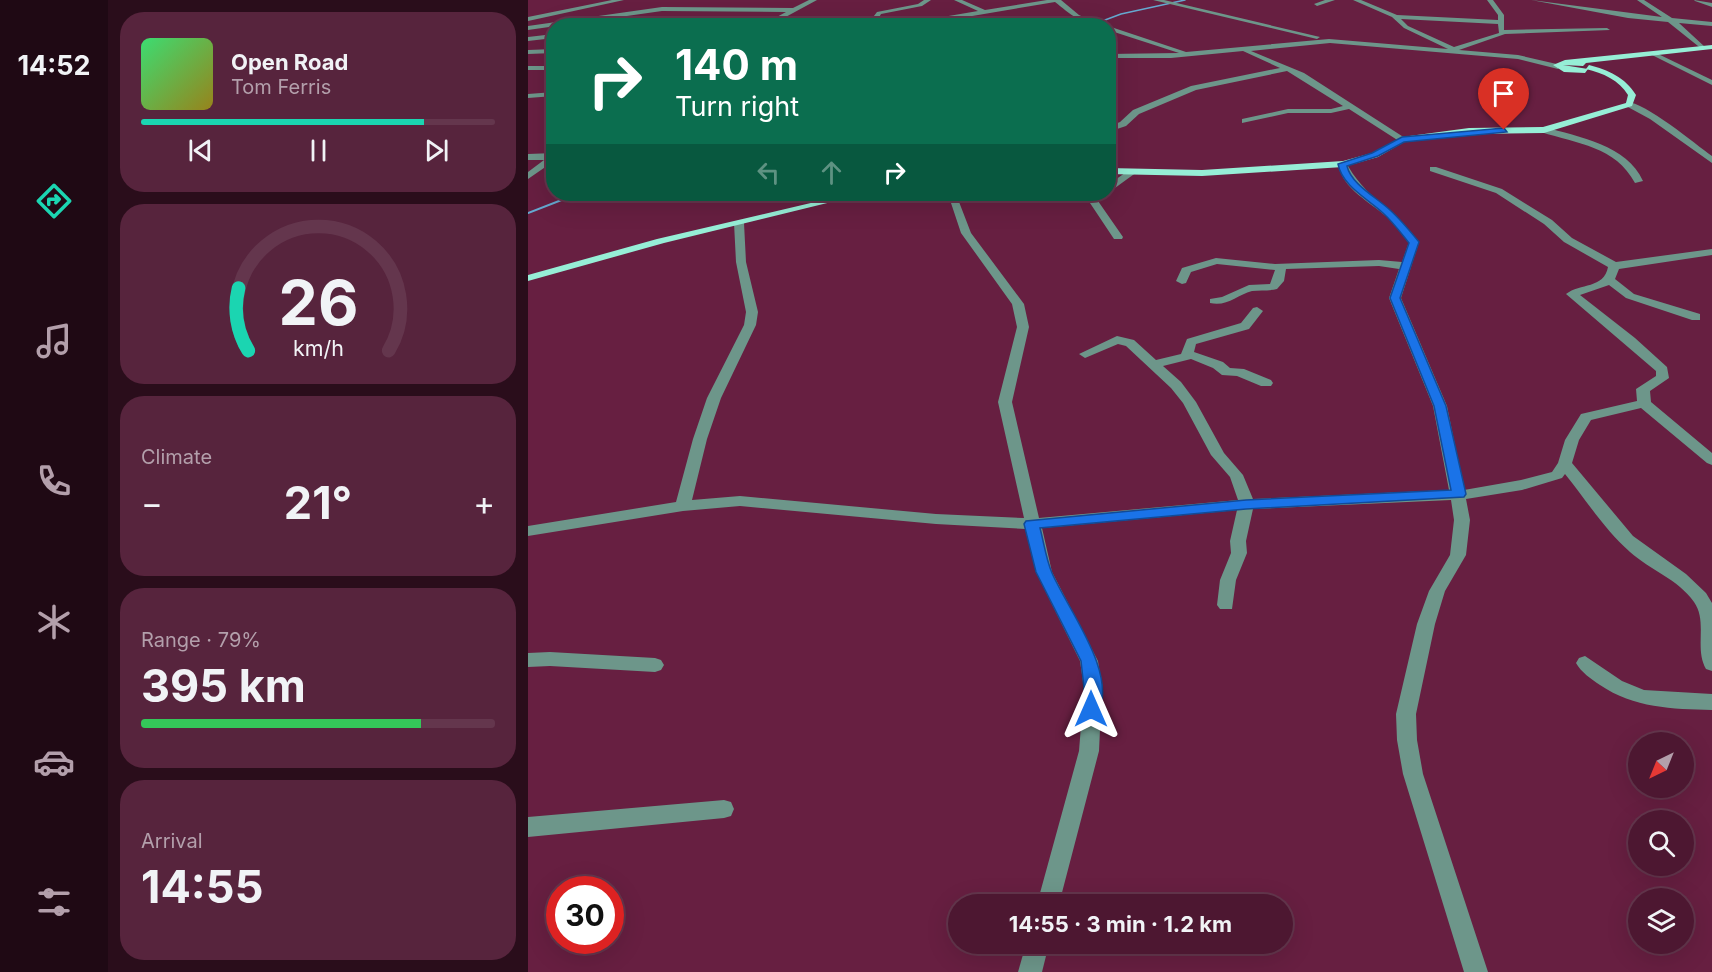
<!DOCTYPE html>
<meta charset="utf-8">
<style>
:root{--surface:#4d1731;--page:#57243d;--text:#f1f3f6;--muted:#b39fab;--line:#64364d;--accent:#1bd5b1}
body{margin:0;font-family:Inter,sans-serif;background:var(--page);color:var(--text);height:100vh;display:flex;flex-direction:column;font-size:22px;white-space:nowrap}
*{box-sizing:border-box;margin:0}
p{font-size:20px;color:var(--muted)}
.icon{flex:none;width:33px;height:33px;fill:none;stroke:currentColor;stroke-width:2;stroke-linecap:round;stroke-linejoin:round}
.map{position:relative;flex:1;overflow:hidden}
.side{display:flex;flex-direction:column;gap:12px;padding:12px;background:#2a0d1b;width:420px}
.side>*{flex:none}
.hud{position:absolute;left:18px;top:18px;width:570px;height:183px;border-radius:24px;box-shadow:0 6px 24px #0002,0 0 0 2px var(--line);background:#0b6e4f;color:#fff;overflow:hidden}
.needle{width:39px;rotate:223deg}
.buttons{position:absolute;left:1100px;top:732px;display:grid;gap:12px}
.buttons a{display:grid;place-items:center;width:66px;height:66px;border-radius:50%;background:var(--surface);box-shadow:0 6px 24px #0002,0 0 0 2px var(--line);font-size:30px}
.speed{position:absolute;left:18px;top:876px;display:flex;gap:12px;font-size:30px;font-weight:700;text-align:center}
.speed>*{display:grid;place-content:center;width:78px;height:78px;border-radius:50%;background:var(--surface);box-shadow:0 6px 24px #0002,0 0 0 2px var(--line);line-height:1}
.speed .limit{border:9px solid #d22;background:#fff;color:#111}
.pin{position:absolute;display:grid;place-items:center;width:51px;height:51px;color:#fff;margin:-62px -26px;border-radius:50% 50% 50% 0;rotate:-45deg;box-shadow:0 0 6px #0007}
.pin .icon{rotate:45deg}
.me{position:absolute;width:66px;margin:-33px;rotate:0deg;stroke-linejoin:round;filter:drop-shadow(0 0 4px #0008)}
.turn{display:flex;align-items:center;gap:21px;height:126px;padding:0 30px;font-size:27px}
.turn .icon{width:78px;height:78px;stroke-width:2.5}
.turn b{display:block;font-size:42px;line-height:51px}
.lanes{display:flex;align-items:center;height:57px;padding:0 30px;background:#0003;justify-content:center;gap:30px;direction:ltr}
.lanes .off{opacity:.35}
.big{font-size:45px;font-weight:700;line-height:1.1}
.side .widget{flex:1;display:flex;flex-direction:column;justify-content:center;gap:9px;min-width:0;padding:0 21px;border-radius:24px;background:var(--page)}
.side .dial{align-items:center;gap:0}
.dial svg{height:156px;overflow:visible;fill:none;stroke:var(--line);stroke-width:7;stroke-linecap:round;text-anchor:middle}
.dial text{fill:var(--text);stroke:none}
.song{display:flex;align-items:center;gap:18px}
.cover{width:72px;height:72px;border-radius:9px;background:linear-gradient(135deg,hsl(140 70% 55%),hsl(50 70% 35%))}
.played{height:6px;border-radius:3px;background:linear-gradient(90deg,var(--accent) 80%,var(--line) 80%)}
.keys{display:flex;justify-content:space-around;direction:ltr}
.heat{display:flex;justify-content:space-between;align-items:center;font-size:33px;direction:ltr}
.charge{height:9px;border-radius:4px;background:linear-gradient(90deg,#34c759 79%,var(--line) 0)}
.trip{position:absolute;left:420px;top:894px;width:345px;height:60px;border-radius:30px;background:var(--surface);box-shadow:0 6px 24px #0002,0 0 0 2px var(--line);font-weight:700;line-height:60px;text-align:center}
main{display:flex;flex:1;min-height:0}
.menu{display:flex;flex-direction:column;width:108px;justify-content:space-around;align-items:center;background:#1f0914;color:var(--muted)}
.menu .icon{width:42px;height:42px}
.menu .on{color:var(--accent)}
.menu b{font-size:27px;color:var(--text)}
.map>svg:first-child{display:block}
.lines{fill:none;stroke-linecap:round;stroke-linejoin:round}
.stream-far1{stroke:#65a9d0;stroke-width:1.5}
.stream{stroke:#65a9d0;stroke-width:2}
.minor{fill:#6d968a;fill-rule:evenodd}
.major{fill:#96eed6;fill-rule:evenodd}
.route{fill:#1a73e8;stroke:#114b97;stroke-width:1.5}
</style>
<main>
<nav class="menu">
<b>14:52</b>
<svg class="icon on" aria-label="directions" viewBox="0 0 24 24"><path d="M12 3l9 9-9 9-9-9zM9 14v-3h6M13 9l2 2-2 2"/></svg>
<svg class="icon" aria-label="music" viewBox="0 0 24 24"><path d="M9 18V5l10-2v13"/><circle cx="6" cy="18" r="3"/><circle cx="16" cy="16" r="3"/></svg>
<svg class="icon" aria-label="phone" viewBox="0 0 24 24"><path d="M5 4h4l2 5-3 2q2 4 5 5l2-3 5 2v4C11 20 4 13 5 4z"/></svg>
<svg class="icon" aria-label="climate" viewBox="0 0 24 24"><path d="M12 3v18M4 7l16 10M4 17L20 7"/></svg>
<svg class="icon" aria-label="car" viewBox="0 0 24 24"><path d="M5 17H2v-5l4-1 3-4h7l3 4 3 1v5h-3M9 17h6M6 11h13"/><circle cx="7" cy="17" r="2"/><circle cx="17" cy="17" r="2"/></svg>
<svg class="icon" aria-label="filters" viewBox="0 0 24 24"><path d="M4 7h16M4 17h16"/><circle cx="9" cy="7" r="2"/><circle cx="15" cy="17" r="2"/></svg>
</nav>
<section class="side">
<div class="widget">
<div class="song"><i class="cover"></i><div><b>Open Road</b><p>Tom Ferris</p></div></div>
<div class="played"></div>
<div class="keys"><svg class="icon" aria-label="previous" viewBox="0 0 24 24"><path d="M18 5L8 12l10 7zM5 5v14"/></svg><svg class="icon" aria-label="pause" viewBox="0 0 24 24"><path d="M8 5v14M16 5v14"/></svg><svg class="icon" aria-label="next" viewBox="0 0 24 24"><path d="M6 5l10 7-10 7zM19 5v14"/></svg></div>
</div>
<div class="widget dial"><svg viewBox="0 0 100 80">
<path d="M14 69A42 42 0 1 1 86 69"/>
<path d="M14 69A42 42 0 0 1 9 37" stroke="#1bd5b1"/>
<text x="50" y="56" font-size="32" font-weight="700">26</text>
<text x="50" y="72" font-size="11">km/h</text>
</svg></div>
<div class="widget"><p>Climate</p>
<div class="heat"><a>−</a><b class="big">21°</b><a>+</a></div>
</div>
<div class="widget"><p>Range · 79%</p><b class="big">395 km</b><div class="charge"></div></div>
<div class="widget"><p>Arrival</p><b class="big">14:55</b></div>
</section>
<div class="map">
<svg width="1184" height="972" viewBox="0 0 1184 972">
<rect width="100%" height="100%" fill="#671f41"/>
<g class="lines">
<polyline class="stream-far1" points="561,26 593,14 657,0"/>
<polyline class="stream" points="0,213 49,194"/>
<g class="minor">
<polygon points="84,0 96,0 0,21 0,17"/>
<polygon points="281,0 289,0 241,26 232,26 258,12 134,11 0,30 0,26 134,7 265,8"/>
<path d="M396 0H403L394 6 353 14 348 23 397 20 450 11 426 0H434L457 10 519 0H533L551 15 574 26C555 26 541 13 527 2L397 24 339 25 349 12 390 4Z"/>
<polygon points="625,0 636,0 792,37 789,39"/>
<polygon points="797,0 807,0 789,6 786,4"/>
<path d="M825 0H833L869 15 970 20V15L959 0H965L976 15V30L1079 28 1082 30 977 34 931 50 990 55 1033 65 1030 69 990 59 802 43 723 51 776 73 877 138V142L874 143 821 109 803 113H760L714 123V119L760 109H803L815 106 759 71 668 90 611 114 598 126 580 132V127L592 122 605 110 663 86 752 68 715 51 643 58H580V54L651 53 580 30V26L658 52 801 39 920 49 876 28 864 17ZM873 19 970 24 971 33 926 47 880 26Z"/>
<polygon points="1003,0 1134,17 1109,0 1116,0 1144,18 1184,22 1184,26 1151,23 1177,47 1175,50 1140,22 1100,18"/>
<polygon points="1166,0 1184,3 1184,7 1167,1"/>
<polygon points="176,17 178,20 146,26 154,19"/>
<polygon points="26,34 26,38 0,41 0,37"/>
<polygon points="26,49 26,53 0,54 0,50"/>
<polygon points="1122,52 1126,52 1184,80 1184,85 1122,54"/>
<rect x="0" y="66" width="26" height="4"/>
<polygon points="26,92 26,96 0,98 0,94"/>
<path d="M1098 102C1116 101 1167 144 1184 156V163L1122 119 1098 106Z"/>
<path d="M1016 127C1051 137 1099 145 1115 181L1107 183C1087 146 1050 144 1013 132L1012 130Z"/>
<polygon points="26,153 26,161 0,179 0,172 16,160 0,160 0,154"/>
<path d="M812 162H818C834 195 869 212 891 242L873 298 919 406 936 490 993 480 1024 472 1030 463 1037 440 1053 414 1109 401 1108 389 1128 376V371L1038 294C1052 283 1076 289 1080 267L1036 242 1016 224 968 193 902 171V167H908L974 189 1024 220 1044 238 1088 262 1184 249V255L1091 269 1087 279 1106 294 1172 314V320H1164L1098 298 1081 285 1052 295 1107 338 1139 367 1141 378 1122 391 1123 402 1184 453V465L1179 463 1113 408 1063 420 1051 440 1044 463 1105 536 1158 574 1178 593 1184 603V671L1178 669C1166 648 1180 622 1166 602 1150 579 1122 570 1102 552 1077 530 1058 500 1037 474L1034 478 994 490 938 499 942 520 938 555 917 591 907 624 888 714 889 740 895 774 960 972H936L875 774 869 740 868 714 889 624 901 591 922 555 926 520 923 500 725 509 718 541 719 553 708 580 704 609H692L689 605 692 580 703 553 702 541 709 510 514 528 524 572 570 661 574 688 571 751 531 904H509L551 751 556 688 552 661 508 572 498 529 408 524 212 506 155 511 0 536V526L148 502 165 439 179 398 216 325 218 312 208 262 206 223 211 220 216 223 218 262 230 312 228 325 193 398 179 439 164 500 212 496 408 514 496 518 470 402 489 327 484 304 433 233 420 194H428L443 233 496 304 501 327 484 402 511 518 710 500 702 477 683 455 655 403 643 388 598 346 590 344 557 358 551 354 589 336 606 340 628 360 653 354 659 339 713 323 725 308 729 307 735 311 721 329 668 344 666 352 695 362 702 368 716 369 743 380 745 383 743 386H733L709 376 694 375 685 368 663 359 635 366 653 382 668 402 696 453 715 475 725 499 921 490 905 406 861 298 871 269 851 266 758 269 756 281 749 289C741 291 732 290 724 291 709 295 699 307 682 303V299L694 297 721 285 742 284 747 270 689 264 663 272 658 283 654 284 648 281 654 268 688 258 747 264 851 260 874 262 881 242C874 234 867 225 859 217 845 204 808 185 812 162Z"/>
<polygon points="601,170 609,172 580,193 580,185"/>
<polygon points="288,194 298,194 304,201 296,203"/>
<polygon points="567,194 577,194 570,201 595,237 594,239 586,239 560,200"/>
<polygon points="22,652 127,658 133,660 136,665 133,670 127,672 22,666 0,667 0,653"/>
<path d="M1057 656 1094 681 1116 690 1184 694V710C1144 709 1106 708 1072 685 1063 679 1053 672 1048 663L1051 658Z"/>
<polygon points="196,800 203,802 206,809 203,816 196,818 0,837 0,817"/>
<polygon points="498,944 521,944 514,972 490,972"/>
</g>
<g class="major">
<polygon points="1184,45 1184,49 1058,63 1055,66 1035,65 1060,69 1057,73 1036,72 1025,65 1037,60"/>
<path d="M1061 65C1080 70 1097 77 1108 95L1104 106 1016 133 941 134 876 142 850 157 815 167 674 176 580 174V168L674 170 815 161 844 153 874 137 941 128 1015 127 1098 103 1100 95C1091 80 1075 73 1058 69Z"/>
<polygon points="321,194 336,194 136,243 0,281 0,275 129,239"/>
</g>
</g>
<path class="route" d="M976 128 979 132 876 142 850 156 819 166C823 184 848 197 862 210 872 219 882 231 891 242L872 298 918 406 938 494 936 497 718 509 512 528C516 543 518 559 524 573 540 610 590 673 570 714H557L555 709 556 688 553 661 508 572 496 524 498 521 718 500 923 490 906 406 862 298 881 243C873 233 865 222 855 213 840 199 814 186 810 164L844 153 874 137Z"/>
</svg>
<div class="buttons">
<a><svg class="needle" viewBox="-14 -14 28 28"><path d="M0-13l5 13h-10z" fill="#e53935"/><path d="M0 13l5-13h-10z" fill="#b39fab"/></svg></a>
<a><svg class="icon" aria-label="search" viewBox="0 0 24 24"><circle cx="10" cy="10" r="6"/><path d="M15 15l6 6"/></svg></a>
<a><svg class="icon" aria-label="layers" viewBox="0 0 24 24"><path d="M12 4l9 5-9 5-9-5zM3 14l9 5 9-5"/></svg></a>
</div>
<div class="speed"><div class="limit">30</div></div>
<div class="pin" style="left:976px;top:130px;background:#d93025"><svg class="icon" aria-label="arrive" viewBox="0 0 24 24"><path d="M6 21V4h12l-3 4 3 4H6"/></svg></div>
<svg class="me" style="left:563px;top:709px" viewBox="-20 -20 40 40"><path d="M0-17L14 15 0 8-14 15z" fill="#1a73e8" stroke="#fff" stroke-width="4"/></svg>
<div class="trip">14:55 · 3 min · 1.2 km</div>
<div class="hud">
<div class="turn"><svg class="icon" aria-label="right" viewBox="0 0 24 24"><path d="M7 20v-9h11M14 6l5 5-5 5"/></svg><div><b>140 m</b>Turn right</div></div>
<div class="lanes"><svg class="icon off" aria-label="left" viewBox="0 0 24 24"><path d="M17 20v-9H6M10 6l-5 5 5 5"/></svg><svg class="icon off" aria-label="ahead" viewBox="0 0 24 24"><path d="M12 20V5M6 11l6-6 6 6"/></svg><svg class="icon" aria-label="right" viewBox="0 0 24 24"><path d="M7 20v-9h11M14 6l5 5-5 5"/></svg></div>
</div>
</div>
</main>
